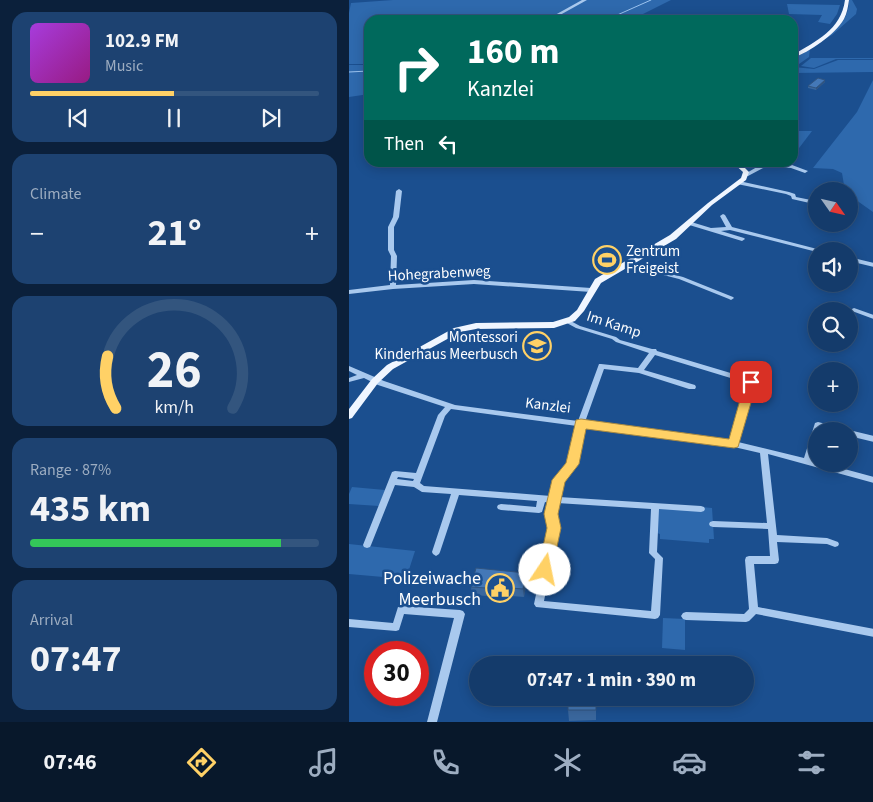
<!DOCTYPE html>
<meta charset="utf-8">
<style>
:root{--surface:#143b6b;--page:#1d4271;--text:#f1f3f6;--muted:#9dadc1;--line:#33557e;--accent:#ffd166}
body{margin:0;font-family:"Source Sans 3",sans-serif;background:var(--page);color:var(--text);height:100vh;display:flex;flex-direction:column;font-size:19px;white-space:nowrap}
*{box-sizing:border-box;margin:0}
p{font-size:16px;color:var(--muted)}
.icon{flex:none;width:28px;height:28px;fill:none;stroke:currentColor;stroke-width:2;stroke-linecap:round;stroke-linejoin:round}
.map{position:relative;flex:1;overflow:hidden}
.sheet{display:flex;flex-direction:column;gap:12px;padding:12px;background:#0b203b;width:349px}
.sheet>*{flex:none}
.banner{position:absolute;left:15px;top:15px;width:434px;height:152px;border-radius:15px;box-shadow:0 2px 12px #0003,0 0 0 1px var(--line);background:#00695c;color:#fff;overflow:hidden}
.needle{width:32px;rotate:124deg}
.controls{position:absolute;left:459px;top:182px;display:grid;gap:10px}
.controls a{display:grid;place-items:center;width:50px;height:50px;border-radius:50%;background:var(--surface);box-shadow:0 2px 12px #0003,0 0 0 1px var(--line);font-size:25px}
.speed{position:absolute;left:15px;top:641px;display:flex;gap:10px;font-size:25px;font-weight:700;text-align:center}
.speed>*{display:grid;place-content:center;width:65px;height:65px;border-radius:50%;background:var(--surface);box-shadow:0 2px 12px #0003,0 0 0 1px var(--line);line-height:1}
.speed .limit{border:8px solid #d22;background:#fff;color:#111}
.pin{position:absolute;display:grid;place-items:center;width:42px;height:42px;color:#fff;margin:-21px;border-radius:10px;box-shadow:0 2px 8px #0006}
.me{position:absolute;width:55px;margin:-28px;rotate:11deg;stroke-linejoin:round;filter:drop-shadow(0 0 4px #0008)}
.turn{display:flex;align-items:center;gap:18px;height:105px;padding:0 20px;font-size:22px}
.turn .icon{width:65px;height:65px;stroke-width:2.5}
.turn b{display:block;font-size:35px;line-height:42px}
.then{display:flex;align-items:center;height:48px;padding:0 20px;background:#0003;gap:10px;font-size:19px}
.big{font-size:38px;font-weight:700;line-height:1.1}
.sheet .tile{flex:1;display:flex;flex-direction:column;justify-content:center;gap:8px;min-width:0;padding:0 18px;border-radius:15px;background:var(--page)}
.sheet .dial{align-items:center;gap:0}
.dial svg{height:130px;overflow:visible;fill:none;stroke:var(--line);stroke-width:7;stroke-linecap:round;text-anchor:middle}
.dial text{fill:var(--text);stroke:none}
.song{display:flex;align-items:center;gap:15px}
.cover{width:60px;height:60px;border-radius:8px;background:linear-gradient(135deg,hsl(280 70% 55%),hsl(310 70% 35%))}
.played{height:5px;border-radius:2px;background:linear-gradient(90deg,var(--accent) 50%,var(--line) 50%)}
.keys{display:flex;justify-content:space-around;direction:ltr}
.heat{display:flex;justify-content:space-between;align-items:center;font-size:28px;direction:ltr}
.charge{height:8px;border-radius:4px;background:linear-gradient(90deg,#34c759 87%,var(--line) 0)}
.trip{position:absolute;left:120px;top:656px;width:285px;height:50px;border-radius:25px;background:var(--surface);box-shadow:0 2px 12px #0003,0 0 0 1px var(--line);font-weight:700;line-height:50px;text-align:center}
.dock{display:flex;height:80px;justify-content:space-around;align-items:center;background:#08182b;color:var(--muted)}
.dock .icon{width:35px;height:35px}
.dock .active{color:var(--accent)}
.dock b{font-size:22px;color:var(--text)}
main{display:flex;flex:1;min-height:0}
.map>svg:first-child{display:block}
.green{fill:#2e69ad}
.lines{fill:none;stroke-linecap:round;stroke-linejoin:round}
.stream{stroke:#9cc4f0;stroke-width:1}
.minor{fill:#a9c9ee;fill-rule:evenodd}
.major{fill:#f0f6ff;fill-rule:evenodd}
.wall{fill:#3a679d}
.shaded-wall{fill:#305480}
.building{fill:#4478b7;stroke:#305480}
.route{fill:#ffd166;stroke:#a68842}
.labels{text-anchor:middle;stroke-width:5;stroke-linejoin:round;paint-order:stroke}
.poi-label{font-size:15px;fill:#fff;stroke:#1b4f8f;text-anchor:start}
.street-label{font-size:15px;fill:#fff;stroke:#1b4f8f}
.near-poi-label{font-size:18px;fill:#fff;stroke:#1b4f8f;text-anchor:end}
</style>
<main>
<section class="sheet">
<div class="tile">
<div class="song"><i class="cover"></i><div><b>102.9 FM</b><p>Music</p></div></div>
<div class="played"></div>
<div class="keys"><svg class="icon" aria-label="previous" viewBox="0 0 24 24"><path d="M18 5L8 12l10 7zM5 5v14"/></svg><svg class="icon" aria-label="pause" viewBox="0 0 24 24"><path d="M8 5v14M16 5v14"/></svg><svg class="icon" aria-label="next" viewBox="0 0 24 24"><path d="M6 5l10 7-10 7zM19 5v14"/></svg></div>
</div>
<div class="tile"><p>Climate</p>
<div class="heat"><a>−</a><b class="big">21°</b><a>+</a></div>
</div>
<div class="tile dial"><svg viewBox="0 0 100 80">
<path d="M14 69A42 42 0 1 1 86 69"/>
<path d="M14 69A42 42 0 0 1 9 37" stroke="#ffd166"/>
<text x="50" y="56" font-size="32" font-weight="700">26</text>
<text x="50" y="72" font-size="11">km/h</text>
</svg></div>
<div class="tile"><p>Range · 87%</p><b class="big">435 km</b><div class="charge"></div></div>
<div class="tile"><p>Arrival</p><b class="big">07:47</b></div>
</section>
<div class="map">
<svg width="525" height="722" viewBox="0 0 525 722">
<rect width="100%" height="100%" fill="#1b4f8f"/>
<g class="green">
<polygon points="44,0 322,0 282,20 20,20 20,64 0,64 0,13 2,3"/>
<path d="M500 0H503L508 9 507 14 483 35 461 48 460 57 450 64H444V60C465 45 501 30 500 0Z"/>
<polygon points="438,4 491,5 488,14 481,24 469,22 473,15 440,14"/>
<polygon points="462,58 524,58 525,59 487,59 465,68 452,66"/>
<polygon points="489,60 524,60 524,72 444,73 444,67 465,69"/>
<polygon points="0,65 20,65 20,94 0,97"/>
<polygon points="524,80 524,212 500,195 500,191 496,191 493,173 484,169 464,168 508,112"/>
<polygon points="444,131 463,131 444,156"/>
<polygon points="3,487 36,490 30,506 0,504 0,494"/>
<polygon points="353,507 363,508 365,539 360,539 360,543 311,539 311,534 308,533 307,508"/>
<polygon points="0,544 66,551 57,579 0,574"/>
<polygon points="314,618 336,619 336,650 313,648"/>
</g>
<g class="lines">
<g class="stream">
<polyline points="257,20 302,0"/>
<polyline points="0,72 20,71"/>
</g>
<g class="minor">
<polygon points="233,0 238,0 202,20 197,20"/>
<polygon points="415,163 443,165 459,171 456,173 442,168 418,166 399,176 395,176 394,175"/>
<polygon points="390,181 440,192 446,194 447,197 467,201 468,202 465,204 443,199 442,196 437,194 388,184 388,182"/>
<polygon points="50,189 53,191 50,217 45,227 45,250 48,256 47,285 125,280 242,288 245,290 242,292 125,284 44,289 0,294 0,290 41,285 42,256 39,250 39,227 44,217 47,191"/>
<polygon points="374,214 376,215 383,227 472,250 473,251 468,252 381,230 372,231 395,238 396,239 393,241 337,224 336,223 339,221 362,228 377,227 371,216"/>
<polygon points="500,257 525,263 525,267 500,261"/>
<polygon points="277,262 334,277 384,297 385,298 382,300 380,299 330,279 275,265 274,264"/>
<polygon points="505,308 525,315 525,319 503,311 502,310 503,309"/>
<path d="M218 319 231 326 267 337 271 340 303 349H307L308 351 405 380 406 382 389 442 455 458 466 423 469 422 497 429 498 431 500 430 525 436V442L500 436V431H484L472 428 471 431H468V443L463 460 468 461V464H477L525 477V483L419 454 428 535 478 538 489 542 490 544 489 546 486 547 478 544 428 542 430 560 429 563 426 564H405L409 607 525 629V637L407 614 400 621 397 622 337 620 334 619 332 616 334 613 337 612 395 614 400 609 396 560 397 557 400 556H421L419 529 364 527 361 526 360 524 361 522 364 521 418 523 411 453 385 447 235 427 227 464 213 481 210 497 352 506 355 507 356 509 355 511 352 512 310 509 308 552 314 558 311 615 309 618 306 619 187 607 185 604 201 528 198 514 200 503 196 502 193 512 190 513 152 510 149 509 148 507 149 505 152 504 187 507 188 501 110 495 91 552 90 554 87 556 84 554 83 552 102 494 73 492 65 487 46 485 22 545 21 547 18 548 15 547 14 545 43 472 46 471 67 473 89 415 96 407 29 385 15 378 0 382V378L8 375 0 371V366L35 381 106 405 229 421 250 364H252L289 368 300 353 267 342 263 339 227 328 216 322 215 321 216 320ZM306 355 398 383 382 441 236 422 255 369 290 373 340 389H346L347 387 346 385 295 370ZM102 409 228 426 219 463 205 480 202 496 75 486 71 483 96 416ZM49 477 65 479 64 481 48 479ZM208 503 302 509 300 553 306 559 302 611 195 601 209 528 206 514Z"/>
<polygon points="52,606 111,610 114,611 116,614 88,722 78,722 105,618 55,614 50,630 47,631 0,627 0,619 44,623 49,607"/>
</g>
<g class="major">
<path d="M496 0H500C499 7 498 13 495 19 486 35 460 52 444 58V55C467 41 492 30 496 0Z"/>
<polygon points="383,162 390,162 400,172 397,180 363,205 327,239 252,283 235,311 226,321 205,328 127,329 111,332 44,369 29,383 3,418 0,419 0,409 23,379 38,365 105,328 127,323 204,322 220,317 228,310 246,279 321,235 359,203 392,178 394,172"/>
</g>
</g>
<g class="wall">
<polygon points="476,80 476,82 467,90 459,88 459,86"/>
<polygon points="177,573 178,581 175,597 139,594 138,596 123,595 122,587"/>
<polygon points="247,698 247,720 220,721 219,710"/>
</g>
<g class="shaded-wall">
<polygon points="476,80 476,82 467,90 467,88"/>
<polygon points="177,573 178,581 175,597 174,589"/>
<polygon points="138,586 139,594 138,596 137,588"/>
</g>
<g class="building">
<polygon points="469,78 476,80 467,88 459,86"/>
<polygon points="127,568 177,573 174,589 138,586 137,588 122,587"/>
<rect x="219" y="698" width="28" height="12"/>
</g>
<polygon class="route" points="402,378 408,382 389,447 385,448 237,429 230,464 216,482 209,514 212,528 203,570 201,575 196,576 191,575 189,570 198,528 195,514 203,480 217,463 227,420 232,419 380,439 396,382"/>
<defs>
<symbol id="stadium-ring" viewBox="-11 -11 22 22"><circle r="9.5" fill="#1b4f8f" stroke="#ffd166" stroke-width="1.5"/><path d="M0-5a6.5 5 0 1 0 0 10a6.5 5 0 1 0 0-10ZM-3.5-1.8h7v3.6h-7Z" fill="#ffd166"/></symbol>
<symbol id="school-ring" viewBox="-11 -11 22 22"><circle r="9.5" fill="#1b4f8f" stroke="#ffd166" stroke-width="1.5"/><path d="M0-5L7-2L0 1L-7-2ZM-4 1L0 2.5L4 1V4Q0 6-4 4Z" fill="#ffd166"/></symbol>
<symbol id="civic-ring" viewBox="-11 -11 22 22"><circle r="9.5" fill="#1b4f8f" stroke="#ffd166" stroke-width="1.5"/><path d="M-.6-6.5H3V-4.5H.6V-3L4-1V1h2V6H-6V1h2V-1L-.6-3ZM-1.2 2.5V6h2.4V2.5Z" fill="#ffd166"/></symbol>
</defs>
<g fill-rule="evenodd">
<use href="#stadium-ring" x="242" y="244" width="32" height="32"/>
<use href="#school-ring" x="172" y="330" width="32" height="32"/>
<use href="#civic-ring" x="135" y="572" width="32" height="32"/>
</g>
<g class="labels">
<g class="poi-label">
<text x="277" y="256">Zentrum<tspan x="277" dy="17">Freigeist</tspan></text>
<text x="169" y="342" text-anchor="end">Montessori<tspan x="169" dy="17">Kinderhaus Meerbusch</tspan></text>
</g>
<g class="street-label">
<text transform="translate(90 273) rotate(-3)" y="5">Hohegrabenweg</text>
<text transform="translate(265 324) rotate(18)" y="5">Im Kamp</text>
<text transform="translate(199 405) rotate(7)" y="5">Kanzlei</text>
</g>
<g class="near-poi-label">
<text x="132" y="584">Polizeiwache<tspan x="132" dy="21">Meerbusch</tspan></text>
</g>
</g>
</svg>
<div class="controls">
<a><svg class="needle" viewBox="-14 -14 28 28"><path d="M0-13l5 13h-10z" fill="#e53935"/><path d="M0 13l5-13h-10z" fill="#9dadc1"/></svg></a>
<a><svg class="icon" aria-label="sound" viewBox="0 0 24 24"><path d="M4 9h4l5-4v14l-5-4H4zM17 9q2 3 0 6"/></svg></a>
<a><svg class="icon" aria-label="search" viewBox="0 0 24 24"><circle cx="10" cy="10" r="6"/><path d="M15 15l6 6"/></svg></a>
<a>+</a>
<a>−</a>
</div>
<div class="speed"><div class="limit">30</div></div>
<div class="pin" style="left:402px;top:382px;background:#d93025"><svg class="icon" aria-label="arrive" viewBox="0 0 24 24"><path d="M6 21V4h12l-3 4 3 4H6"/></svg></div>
<svg class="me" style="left:196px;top:570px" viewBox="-20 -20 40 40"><circle r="19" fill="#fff"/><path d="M0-13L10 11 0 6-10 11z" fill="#ffd166"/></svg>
<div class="trip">07:47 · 1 min · 390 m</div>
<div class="banner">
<div class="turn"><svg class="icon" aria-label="right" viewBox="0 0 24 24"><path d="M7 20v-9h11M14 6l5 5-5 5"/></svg><div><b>160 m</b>Kanzlei</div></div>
<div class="then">Then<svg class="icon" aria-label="left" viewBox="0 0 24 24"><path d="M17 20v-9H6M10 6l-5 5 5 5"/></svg></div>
</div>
</div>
</main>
<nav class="dock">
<b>07:46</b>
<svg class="icon active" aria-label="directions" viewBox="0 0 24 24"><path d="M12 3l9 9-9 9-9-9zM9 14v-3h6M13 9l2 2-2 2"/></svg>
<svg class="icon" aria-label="music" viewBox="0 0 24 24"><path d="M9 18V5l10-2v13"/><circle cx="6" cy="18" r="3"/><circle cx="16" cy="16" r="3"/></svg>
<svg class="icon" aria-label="phone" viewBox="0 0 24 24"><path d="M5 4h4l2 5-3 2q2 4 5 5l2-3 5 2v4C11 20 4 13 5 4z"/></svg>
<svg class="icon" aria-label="climate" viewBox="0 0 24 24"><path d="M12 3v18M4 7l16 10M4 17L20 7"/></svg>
<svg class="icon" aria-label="car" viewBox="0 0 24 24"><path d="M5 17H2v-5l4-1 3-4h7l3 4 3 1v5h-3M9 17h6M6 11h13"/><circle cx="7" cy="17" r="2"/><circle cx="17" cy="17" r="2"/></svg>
<svg class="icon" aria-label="filters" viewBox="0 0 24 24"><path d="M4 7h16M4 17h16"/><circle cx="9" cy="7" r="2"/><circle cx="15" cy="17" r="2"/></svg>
</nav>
